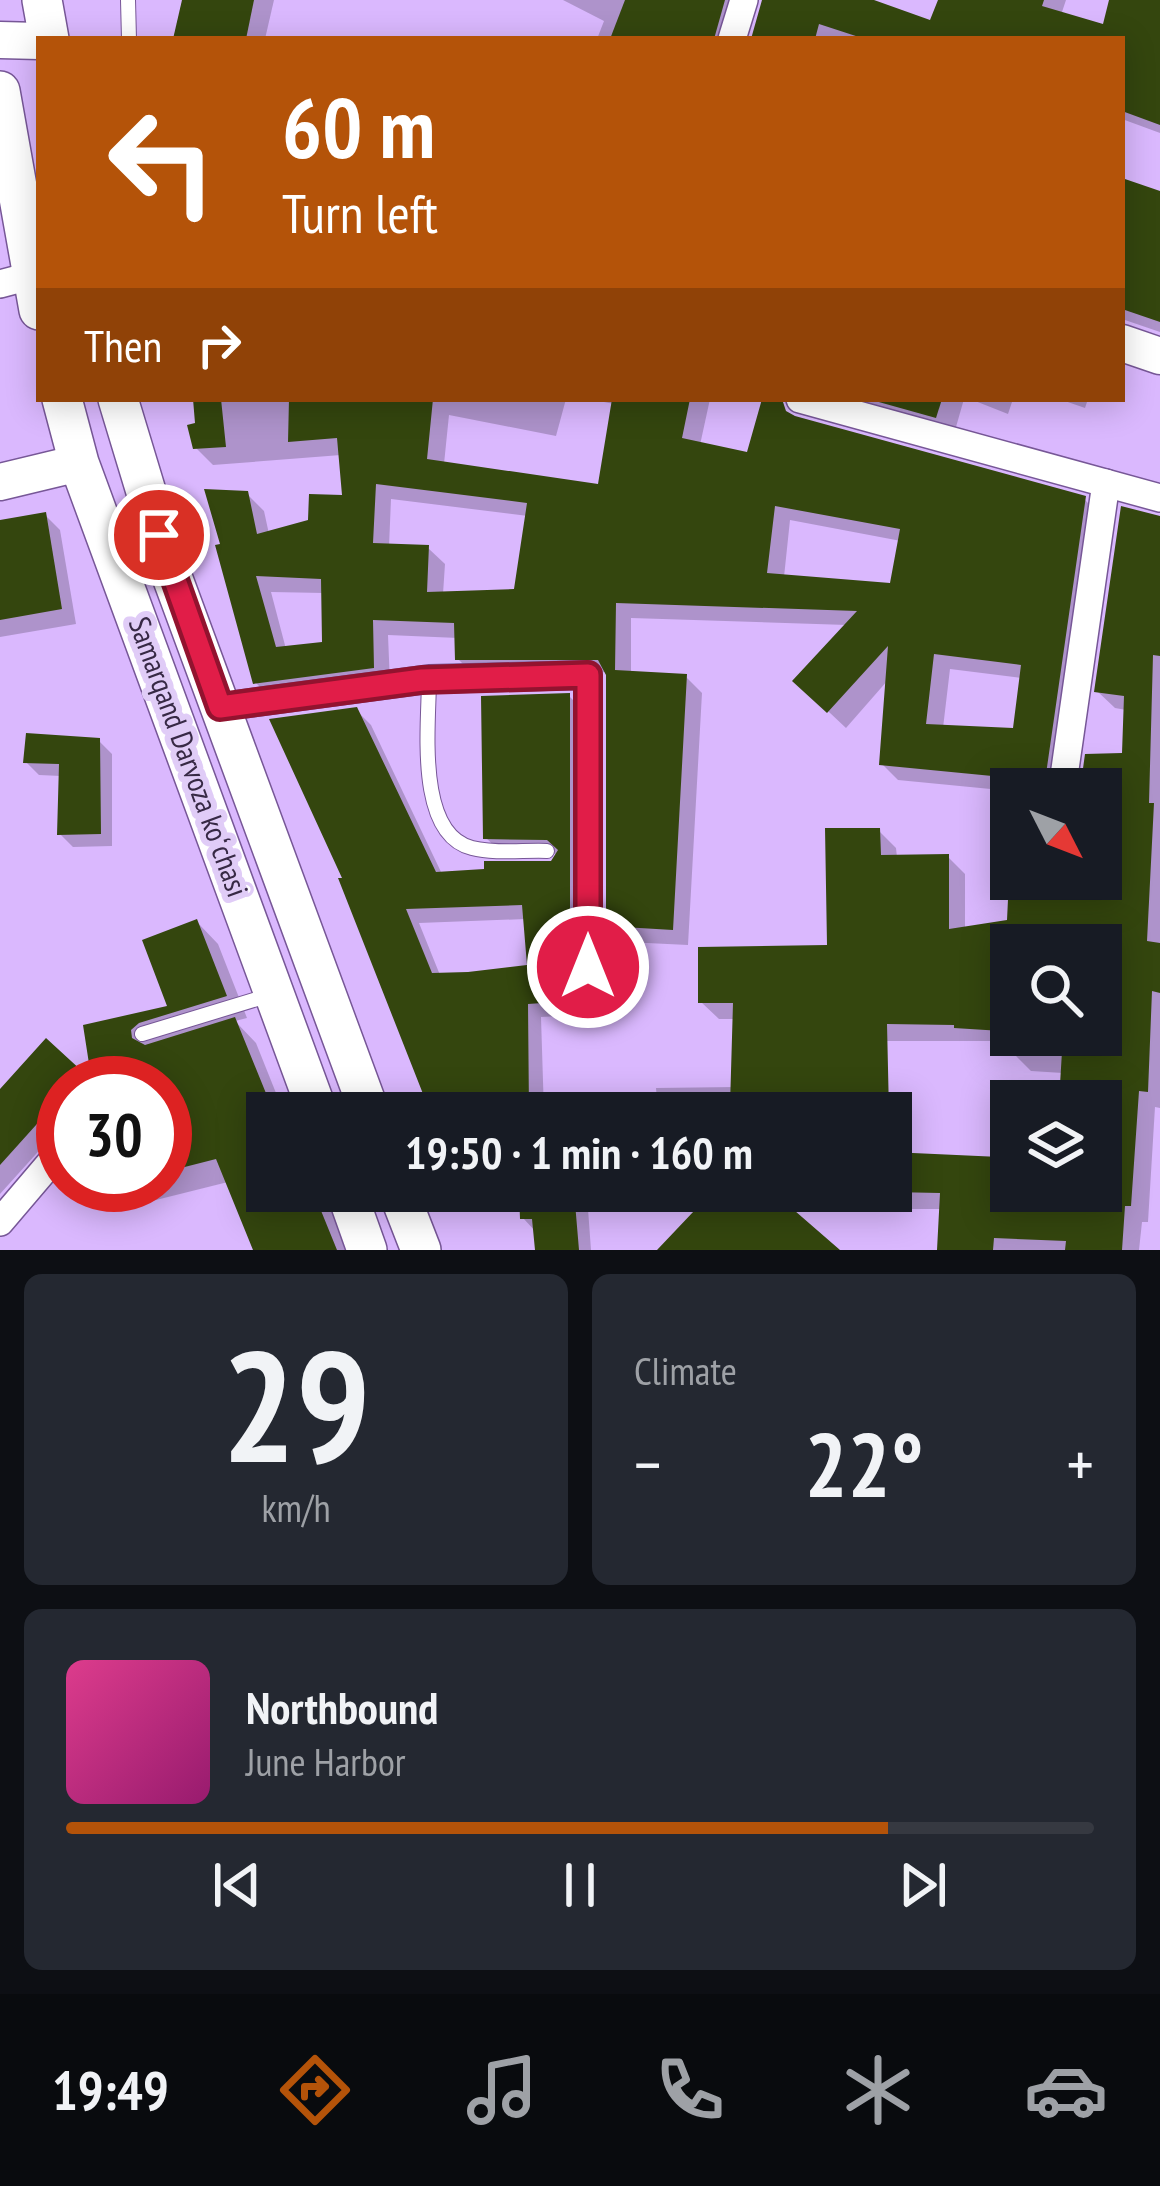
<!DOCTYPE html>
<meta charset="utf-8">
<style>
:root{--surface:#171b24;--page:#242831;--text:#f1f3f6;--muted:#9ea1a6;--line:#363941;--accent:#b45309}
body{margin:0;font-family:"PT Sans Narrow",sans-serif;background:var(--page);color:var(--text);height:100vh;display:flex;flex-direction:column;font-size:45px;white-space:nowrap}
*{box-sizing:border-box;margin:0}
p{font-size:39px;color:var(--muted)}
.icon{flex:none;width:66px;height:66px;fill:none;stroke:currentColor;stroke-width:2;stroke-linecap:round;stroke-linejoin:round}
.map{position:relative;height:1250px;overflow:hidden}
.side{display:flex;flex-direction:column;gap:24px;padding:24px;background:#0d0f14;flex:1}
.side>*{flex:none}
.top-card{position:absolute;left:36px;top:36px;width:1089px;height:366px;border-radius:0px;box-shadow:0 6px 30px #0003;background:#b45309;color:#fff;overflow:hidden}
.needle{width:78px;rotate:132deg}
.fabs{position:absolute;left:990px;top:768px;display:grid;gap:24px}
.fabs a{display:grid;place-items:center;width:132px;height:132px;border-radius:0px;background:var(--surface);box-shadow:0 6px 30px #0003;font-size:60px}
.speed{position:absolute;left:36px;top:1056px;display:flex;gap:24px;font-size:60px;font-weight:700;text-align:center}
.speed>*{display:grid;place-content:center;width:156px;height:156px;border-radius:50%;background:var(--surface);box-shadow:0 6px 30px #0003;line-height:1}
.speed .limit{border:18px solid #d22;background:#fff;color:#111}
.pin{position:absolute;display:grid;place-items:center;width:102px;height:102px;color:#fff;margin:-51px;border:6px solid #fff;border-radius:50%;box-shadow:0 3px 12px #0007}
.me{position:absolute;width:132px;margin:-66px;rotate:0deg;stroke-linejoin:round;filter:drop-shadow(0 0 9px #0008)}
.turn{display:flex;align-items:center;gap:42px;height:252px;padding:0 48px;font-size:54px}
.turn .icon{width:156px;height:156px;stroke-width:2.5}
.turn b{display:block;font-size:84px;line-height:102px}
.then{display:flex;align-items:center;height:114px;padding:0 48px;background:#0003;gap:24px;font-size:45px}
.big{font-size:90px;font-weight:800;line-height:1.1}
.side .card{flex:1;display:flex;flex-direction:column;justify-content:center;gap:18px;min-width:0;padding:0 42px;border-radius:18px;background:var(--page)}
.side .dial{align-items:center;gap:0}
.dial b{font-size:156px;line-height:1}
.song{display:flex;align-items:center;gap:36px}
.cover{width:144px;height:144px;border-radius:18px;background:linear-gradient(135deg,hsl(330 70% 55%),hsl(320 70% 35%))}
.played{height:12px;border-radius:6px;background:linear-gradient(90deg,var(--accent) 80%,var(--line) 80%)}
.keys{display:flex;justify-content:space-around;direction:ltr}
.heat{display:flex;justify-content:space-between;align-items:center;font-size:66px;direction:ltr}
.side .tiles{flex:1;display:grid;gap:24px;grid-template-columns:1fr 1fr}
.card:last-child{grid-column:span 2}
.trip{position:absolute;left:246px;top:1092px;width:666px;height:120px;border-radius:0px;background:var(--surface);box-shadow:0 6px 30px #0003;font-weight:800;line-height:120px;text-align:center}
.menu{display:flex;height:192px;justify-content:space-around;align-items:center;background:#090b0e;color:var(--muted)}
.menu .icon{width:84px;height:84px}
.menu .selected{color:var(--accent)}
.menu b{font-size:54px;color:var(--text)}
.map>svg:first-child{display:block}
.shadow{fill:#0003;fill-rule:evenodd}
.building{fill:#34460e;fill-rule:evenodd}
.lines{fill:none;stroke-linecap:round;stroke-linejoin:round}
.service-casing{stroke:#775797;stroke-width:16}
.minor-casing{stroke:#775797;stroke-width:30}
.tertiary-casing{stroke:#775797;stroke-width:39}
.secondary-casing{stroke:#775797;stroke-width:42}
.service{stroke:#fff;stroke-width:14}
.minor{stroke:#fff;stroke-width:27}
.tertiary{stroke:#fff;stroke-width:36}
.secondary{stroke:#fff;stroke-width:39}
.route-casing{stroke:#92132f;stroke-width:30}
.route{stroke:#e11d48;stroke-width:21}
.labels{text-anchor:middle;stroke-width:12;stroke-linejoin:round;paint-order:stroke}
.street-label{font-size:30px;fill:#372945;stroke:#e0ccf7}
</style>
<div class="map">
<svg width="1160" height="1250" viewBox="0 0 1160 1250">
<rect width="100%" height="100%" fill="#dab8fe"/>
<g class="shadow">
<polygon points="185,0 274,0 265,39 176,39"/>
<polygon points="563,0 759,0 747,4 735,39 597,39 604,21"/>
<polygon points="764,0 865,0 930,26 941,0 1066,0 1061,15 1105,28 1113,0 1160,5 1160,133 1122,119 1122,39 754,39"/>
<polygon points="1122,188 1160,194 1160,332 1122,319"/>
<path d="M196 399H566L556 436 449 415 444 464 600 487 614 404 589 399H710L700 445 749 456 1084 499 1101 516 1062 789 1011 791 898 780 882 764 888 680 846 728 813 697 847 625 631 618V674L686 677 702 693 688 945 626 942 609 925 607 672 475 676 458 659V638L388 635 390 684 273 700 256 683 247 494 264 511 269 534 311 522 346 498 341 455 213 465 196 448ZM391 499 528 516 517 592 443 594 445 564 428 548 389 547ZM790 520 901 541 892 586 784 577ZM271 592 324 593 325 645 286 649ZM950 669 1022 678 1015 731 943 728Z"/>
<polygon points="827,399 964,399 954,434"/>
<polygon points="970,399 1013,399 1008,414"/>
<polygon points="1059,399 1088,399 1085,408"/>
<polygon points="45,515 60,530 76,624 0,637 0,523"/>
<path d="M1160 518V1108L1155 1107 1148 1222H1142L1139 1250H940L942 1209H886L869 1191H891V1113H868L867 1095H892L909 1112 910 1156 999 1160 1011 1172 1015 1205 1055 1208 1056 1191H1101V1101H1062L1063 1073 1031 1071 1014 1054 1015 1041H884L839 1113H658L656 1088 734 1087 736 1019H719L701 1002 830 948 879 831 896 848 897 857H948L965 874V930L1010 922 1012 879H1101V865L1117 866 1121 800 1102 799 1101 789H1091L1084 782 1125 756 1126 710 1115 708 1097 691ZM1011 945H1101V1035H1011Z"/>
<path d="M569 696 584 711V984L598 1002V1014L541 1017 544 1113H441L430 1102 356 710 371 725 442 874 553 864 559 854 501 852 486 838ZM526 919 530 968 440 975 419 923Z"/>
<polygon points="99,741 112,754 112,846 73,847 60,834 61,776 39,775 26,762"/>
<polygon points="197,922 218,944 247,1018 235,1021 256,1043 284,1113 267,1113 267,1191 323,1191 348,1250 256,1250 228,1182 132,1206 111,1185 165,1185 165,1083 95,1083 87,1027 171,1008"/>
<polygon points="47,1042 90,1083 63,1083 63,1124 0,1194 0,1094"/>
<polygon points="458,1191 583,1191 587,1195 591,1250 538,1250 536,1232 523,1218 522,1196 468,1201"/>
</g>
<g class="building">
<polygon points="182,0 254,0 246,39 173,39"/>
<polygon points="625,0 725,0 714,39 610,39"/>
<polygon points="762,0 874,0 930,20 938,0 1044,0 1042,6 1103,24 1109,0 1160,0 1160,125 1122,111 1122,39 865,39 819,24 815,39 751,39"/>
<polygon points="1122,178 1160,191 1160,322 1122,309"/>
<polygon points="193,399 221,399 226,447 193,449 187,425 195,423"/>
<path d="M289 399H433L427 459 598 484 612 399H690L682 438 747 452 762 399H782L786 411 795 416 1086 496 1045 781 879 765 888 646 827 713 792 681 857 611 616 603 615 670 687 674 673 930 606 926V675L598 660H455L454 623 373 620 374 668 253 684 215 545 220 544 204 489 248 491 257 534 308 520 309 494 342 495 337 438 288 442ZM376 484 527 503 514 589 427 592 429 545 373 543ZM775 506 900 529 890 583 767 573ZM256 576 321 579 322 642 276 647ZM934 654 1021 665 1013 728 926 724Z"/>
<polygon points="868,399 942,399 936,418"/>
<polygon points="1121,506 1160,516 1160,656 1153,655 1149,803 1154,803 1147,941 1160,943 1160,993 1152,991 1148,1092 1139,1091 1131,1206 1125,1206 1122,1250 1065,1250 1066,1241 994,1238 993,1250 937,1250 940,1193 891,1192 891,1152 1000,1157 998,1201 1053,1205 1053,1191 1101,1191 1101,1101 1059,1101 1063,1035 1101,1035 1101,945 1002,945 1002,1031 954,1028 954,1025 887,1024 889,1113 758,1113 760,1105 730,1106 733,1003 698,1003 698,947 827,945 825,828 880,828 881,855 949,854 949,929 1007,920 1009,879 1114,879 1119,785 1081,783 1085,754 1122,753 1124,696 1094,692"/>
<polygon points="46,512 62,609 0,620 0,520"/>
<path d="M570 693V967L573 977 584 984 585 1000 528 1004 529 1113H494V1100L427 1104 338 878H342L269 719 357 707 436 872 484 869V861H551L558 850 547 840 483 839 481 696ZM522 905 527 965 468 972 432 973 406 909Z"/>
<polygon points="26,733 100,738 101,834 57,835 59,764 23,763"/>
<polygon points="197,919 227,996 139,1023 131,1030 132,1038 145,1045 235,1017 274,1113 267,1113 267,1191 313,1191 337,1250 253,1250 216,1159 165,1172 165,1083 92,1083 83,1025 167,1006 142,940"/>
<polygon points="46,1038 83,1072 74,1083 63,1083 63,1095 0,1165 0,1089"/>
<polygon points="519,1191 574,1191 579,1250 535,1250 532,1219 520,1219"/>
<polygon points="671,1191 772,1191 840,1250 657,1250 694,1211"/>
</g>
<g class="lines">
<defs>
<g id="service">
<polyline points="128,0 129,39"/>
<path d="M429 679C429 723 415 834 472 848 495 854 524 850 547 851"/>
<polyline points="142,1034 270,995"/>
</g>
<g id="minor">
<polyline points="732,39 744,0"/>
<polyline points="0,284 30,276"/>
<polyline points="800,399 1160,498"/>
<polyline points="220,707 429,679 588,675 588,967"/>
<polyline points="1063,783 1106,483"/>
<polyline points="0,1222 63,1148"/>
</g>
<g id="tertiary">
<polyline points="0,40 39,41"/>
<polyline points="1122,343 1160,356"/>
<polyline points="0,482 79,463"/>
</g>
<g id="secondary">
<polyline points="42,0 49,39"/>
<polyline points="0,91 39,310"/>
<polyline points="62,399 79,463 318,1113"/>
<polyline points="118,399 171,574 370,1113"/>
<polyline points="346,1191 367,1250"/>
<polyline points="398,1191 421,1250"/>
</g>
</defs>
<use href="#service" class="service-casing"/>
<use href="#minor" class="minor-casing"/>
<use href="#tertiary" class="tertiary-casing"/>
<use href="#secondary" class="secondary-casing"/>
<use href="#service" class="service"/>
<use href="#minor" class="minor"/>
<use href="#tertiary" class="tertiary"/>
<use href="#secondary" class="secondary"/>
</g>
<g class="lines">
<defs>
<polyline id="route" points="159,535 220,707 422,680 588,675 588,967"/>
</defs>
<use href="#route" class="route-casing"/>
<use href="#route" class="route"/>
</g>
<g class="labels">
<g class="street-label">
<text transform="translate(188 757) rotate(70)" y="10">Samarqand Darvoza koʻchasi</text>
</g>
</g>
</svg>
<div class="fabs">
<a><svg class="needle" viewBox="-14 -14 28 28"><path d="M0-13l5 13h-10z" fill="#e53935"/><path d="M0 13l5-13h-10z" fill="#9ea1a6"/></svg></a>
<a><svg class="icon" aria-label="search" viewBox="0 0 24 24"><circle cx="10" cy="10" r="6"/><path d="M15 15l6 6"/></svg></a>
<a><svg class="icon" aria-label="layers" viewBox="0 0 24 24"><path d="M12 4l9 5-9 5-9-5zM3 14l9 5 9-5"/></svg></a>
</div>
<div class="speed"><div class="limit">30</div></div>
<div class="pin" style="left:159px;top:535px;background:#d93025"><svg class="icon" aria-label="arrive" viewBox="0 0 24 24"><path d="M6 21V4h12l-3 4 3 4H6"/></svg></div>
<svg class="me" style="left:588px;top:967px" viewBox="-20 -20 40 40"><circle r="17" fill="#e11d48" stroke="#fff" stroke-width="3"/><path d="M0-11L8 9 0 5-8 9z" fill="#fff"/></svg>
<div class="trip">19:50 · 1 min · 160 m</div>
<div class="top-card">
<div class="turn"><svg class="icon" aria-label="left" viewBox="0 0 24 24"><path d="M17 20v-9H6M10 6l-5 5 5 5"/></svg><div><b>60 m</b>Turn left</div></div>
<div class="then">Then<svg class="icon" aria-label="right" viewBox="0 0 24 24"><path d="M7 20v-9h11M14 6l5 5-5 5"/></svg></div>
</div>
</div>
<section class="side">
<div class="tiles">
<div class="card dial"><b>29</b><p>km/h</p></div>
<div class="card"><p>Climate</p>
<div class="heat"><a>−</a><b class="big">22°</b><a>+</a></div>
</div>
<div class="card">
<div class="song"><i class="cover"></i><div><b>Northbound</b><p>June Harbor</p></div></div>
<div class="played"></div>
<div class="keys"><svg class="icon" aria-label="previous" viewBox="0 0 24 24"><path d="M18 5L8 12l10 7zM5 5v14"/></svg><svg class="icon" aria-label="pause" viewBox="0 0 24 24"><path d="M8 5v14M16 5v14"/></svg><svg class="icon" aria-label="next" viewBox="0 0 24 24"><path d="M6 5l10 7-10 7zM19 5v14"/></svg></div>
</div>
</div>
</section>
<nav class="menu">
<b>19:49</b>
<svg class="icon selected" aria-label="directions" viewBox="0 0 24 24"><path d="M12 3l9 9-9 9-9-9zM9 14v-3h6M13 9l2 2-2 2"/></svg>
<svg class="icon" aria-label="music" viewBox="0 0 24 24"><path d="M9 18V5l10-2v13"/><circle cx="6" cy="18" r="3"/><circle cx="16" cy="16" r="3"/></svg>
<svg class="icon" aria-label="phone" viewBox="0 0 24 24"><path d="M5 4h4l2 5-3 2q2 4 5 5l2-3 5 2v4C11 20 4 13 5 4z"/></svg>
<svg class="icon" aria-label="climate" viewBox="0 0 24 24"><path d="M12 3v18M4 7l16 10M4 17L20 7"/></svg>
<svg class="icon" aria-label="car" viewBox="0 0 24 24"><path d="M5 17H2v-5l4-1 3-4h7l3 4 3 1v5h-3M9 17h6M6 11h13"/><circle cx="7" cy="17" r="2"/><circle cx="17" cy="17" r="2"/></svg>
</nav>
